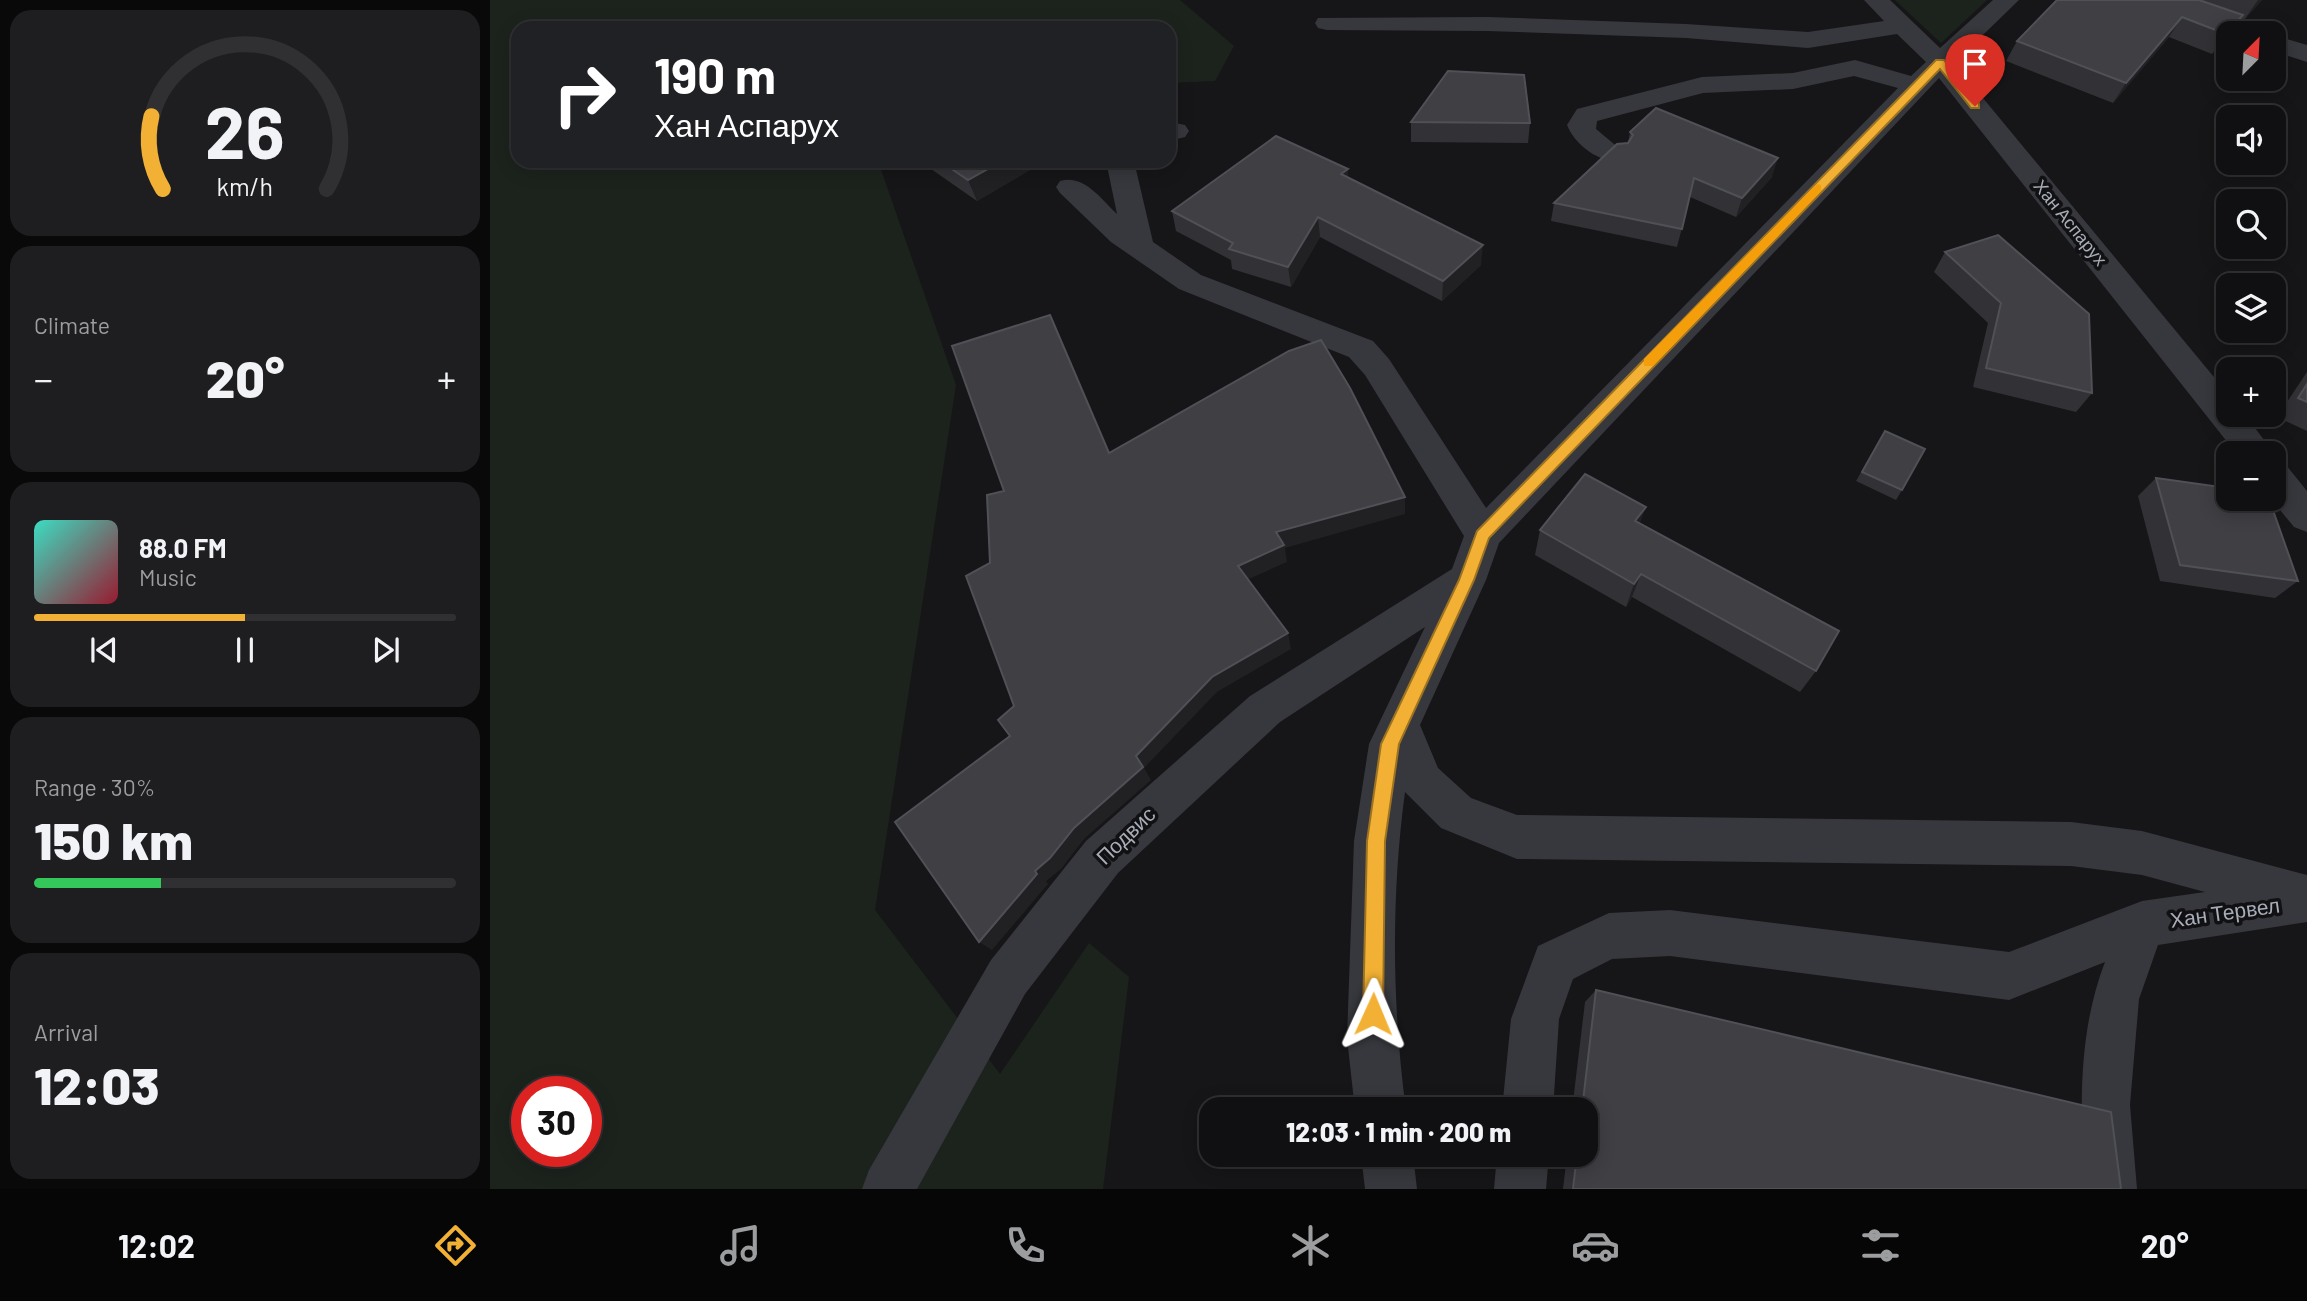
<!DOCTYPE html>
<meta charset="utf-8">
<style>
:root{--surface:#101012;--page:#1e1e20;--text:#f1f3f6;--muted:#9c9d9f;--line:#303032;--accent:#f2b134}
body{margin:0;font-family:Barlow,sans-serif;background:var(--page);color:var(--text);height:100vh;display:flex;flex-direction:column;font-size:26px;white-space:nowrap}
*{box-sizing:border-box;margin:0}
p{font-size:23px;color:var(--muted)}
.icon{flex:none;width:38px;height:38px;fill:none;stroke:currentColor;stroke-width:2;stroke-linecap:round;stroke-linejoin:round}
.map{position:relative;flex:1;overflow:hidden}
.drawer{display:flex;flex-direction:column;gap:10px;padding:10px;background:#09090a;width:490px}
.drawer>*{flex:none}
.banner{position:absolute;left:21px;top:21px;width:665px;height:147px;border-radius:21px;box-shadow:0 4px 18px #0003,0 0 0 2px var(--line);background:#202124;color:#fff;overflow:hidden}
.needle{width:46px;rotate:24deg}
.buttons{position:absolute;left:1726px;top:21px;display:grid;gap:14px}
.buttons a{display:grid;place-items:center;width:70px;height:70px;border-radius:14px;background:var(--surface);box-shadow:0 4px 18px #0003,0 0 0 2px var(--line);font-size:35px}
.speed{position:absolute;left:21px;top:1076px;display:flex;gap:14px;font-size:35px;font-weight:700;text-align:center}
.speed>*{display:grid;place-content:center;width:91px;height:91px;border-radius:50%;background:var(--surface);box-shadow:0 4px 18px #0003,0 0 0 2px var(--line);line-height:1}
.speed .limit{border:10px solid #d22;background:#fff;color:#111}
.pin{position:absolute;display:grid;place-items:center;width:60px;height:60px;color:#fff;margin:-72px -30px;border-radius:50% 50% 50% 0;rotate:-45deg;box-shadow:0 0 7px #0007}
.pin .icon{rotate:45deg}
.me{position:absolute;width:77px;margin:-38px;rotate:1deg;stroke-linejoin:round;filter:drop-shadow(0 0 5px #0008)}
.turn{display:flex;align-items:center;gap:24px;height:147px;padding:0 28px;font-size:32px}
.turn .icon{width:91px;height:91px;stroke-width:2.5}
.turn b{display:block;font-size:49px;line-height:60px}
.big{font-size:52px;font-weight:800;line-height:1.1}
.drawer .card{flex:1;display:flex;flex-direction:column;justify-content:center;gap:10px;min-width:0;padding:0 24px;border-radius:21px;background:var(--page)}
.drawer .dial{align-items:center;gap:0}
.dial svg{height:182px;overflow:visible;fill:none;stroke:var(--line);stroke-width:7;stroke-linecap:round;text-anchor:middle}
.dial text{fill:var(--text);stroke:none}
.song{display:flex;align-items:center;gap:21px}
.cover{width:84px;height:84px;border-radius:10px;background:linear-gradient(135deg,hsl(170 70% 55%),hsl(350 70% 35%))}
.played{height:7px;border-radius:4px;background:linear-gradient(90deg,var(--accent) 50%,var(--line) 50%)}
.keys{display:flex;justify-content:space-around;direction:ltr}
.heat{display:flex;justify-content:space-between;align-items:center;font-size:38px;direction:ltr}
.charge{height:10px;border-radius:5px;background:linear-gradient(90deg,#34c759 30%,var(--line) 0)}
.trip{position:absolute;left:709px;top:1097px;width:399px;height:70px;border-radius:21px;background:var(--surface);box-shadow:0 4px 18px #0003,0 0 0 2px var(--line);font-weight:800;line-height:70px;text-align:center}
.tabs{display:flex;height:112px;justify-content:space-around;align-items:center;background:#060607;color:var(--muted)}
.tabs .icon{width:49px;height:49px}
.tabs .selected{color:var(--accent)}
.tabs b{font-size:32px;color:var(--text)}
main{display:flex;flex:1;min-height:0}
.map>svg:first-child{display:block}
.green{fill:#1c231d;fill-rule:evenodd}
.lines{fill:none;stroke-linecap:round;stroke-linejoin:round}
.minor{fill:#37383d;fill-rule:evenodd}
.wall{fill:#323236}
.shaded-wall{fill:#212124}
.building{fill:#3f3f44;stroke:#4f5156;stroke-width:2}
.route{fill:#f2b134;stroke:#9d7322;stroke-width:2}
.slow{fill:#f59e0b}
.labels{text-anchor:middle;stroke-width:7;stroke-linejoin:round;paint-order:stroke}
.far-street-label{font-size:18px;fill:#a8adb8;stroke:#111113}
.street-label{font-size:21px;fill:#a8adb8;stroke:#111113}
</style>
<main>
<section class="drawer">
<div class="card dial"><svg viewBox="0 0 100 80">
<path d="M14 69A42 42 0 1 1 86 69"/>
<path d="M14 69A42 42 0 0 1 9 37" stroke="#f2b134"/>
<text x="50" y="56" font-size="32" font-weight="700">26</text>
<text x="50" y="72" font-size="11">km/h</text>
</svg></div>
<div class="card"><p>Climate</p>
<div class="heat"><a>−</a><b class="big">20°</b><a>+</a></div>
</div>
<div class="card">
<div class="song"><i class="cover"></i><div><b>88.0 FM</b><p>Music</p></div></div>
<div class="played"></div>
<div class="keys"><svg class="icon" aria-label="previous" viewBox="0 0 24 24"><path d="M18 5L8 12l10 7zM5 5v14"/></svg><svg class="icon" aria-label="pause" viewBox="0 0 24 24"><path d="M8 5v14M16 5v14"/></svg><svg class="icon" aria-label="next" viewBox="0 0 24 24"><path d="M6 5l10 7-10 7zM19 5v14"/></svg></div>
</div>
<div class="card"><p>Range · 30%</p><b class="big">150 km</b><div class="charge"></div></div>
<div class="card"><p>Arrival</p><b class="big">12:03</b></div>
</section>
<div class="map">
<svg width="1817" height="1189" viewBox="0 0 1817 1189">
<rect width="100%" height="100%" fill="#161618"/>
<g class="green">
<path d="M0 0H690L744 46 725 81 679 83V28H28V161H388L466 385 385 910 510 1074 599 943 639 977 613 1189H0ZM37 1092H96V1152H37Z"/>
<polygon points="1405,0 1497,0 1451,43"/>
</g>
<g class="lines">
<g class="minor">
<path d="M1374 0H1400L1450 48 1503 0H1529L1464 63 1738 394V415H1755L1784 453 1783 454 1746 453 1449 78 1009 543 996 580 930 725 948 768 981 798 1027 815 1581 822 1652 831 1817 875V922L1668 945 1649 999 1640 1105 1647 1189H1595C1590 1112 1587 1035 1615 962L1519 1000 1180 956 1122 959 1083 979 1069 1019 1063 1110H1012L1021 1019 1048 946 1119 913 1180 910 1519 952 1652 901 1715 892 1652 875 1581 866 1027 859 951 828 915 792C901 896 902 1006 916 1110H865L857 1038 864 841 879 744 935 627 790 722 628 873 535 994 427 1189H372L379 1170 501 960 596 841 760 696 962 569 974 536 875 375 859 357 689 289 621 242 570 193 566 187 570 181C594 174 611 199 627 214L616 161H644L663 242 711 275 883 341 899 359 996 508 1408 88 1364 76 1303 89 1213 93 1107 121 1106 129 1136 154 1132 160C1111 165 1085 145 1077 125L1087 109 1212 77 1303 73 1365 60 1421 76 1436 62 1407 34 1318 48 1196 38 997 31 837 30 828 28 825 23 828 18 997 17 1196 24 1318 32 1394 21Z"/>
<polygon points="1658,0 1693,0 1769,28 1772,33 1738,33 1661,5"/>
<polygon points="1783,35 1817,45 1817,62 1783,51"/>
<polygon points="685,123 695,125 699,131 695,137 679,141 679,124"/>
<polygon points="1783,461 1796,465 1817,491 1817,532 1804,527 1781,499"/>
<polygon points="871,1155 923,1155 927,1189 875,1189"/>
<polygon points="1007,1155 1059,1155 1056,1189 1004,1189"/>
</g>
</g>
<g class="wall">
<polygon points="1567,0 1772,0 1754,20 1751,19 1741,33 1738,33 1738,37 1722,54 1679,37 1623,103 1516,61 1527,41"/>
<polygon points="921,122 1040,123 1038,143 921,142"/>
<polygon points="1140,132 1282,177 1246,217 1200,197 1187,247 1061,221 1064,203 1138,143"/>
<polygon points="438,161 543,161 545,167 487,201 441,169"/>
<polygon points="858,178 991,265 952,301 830,237 801,287 742,269 741,260 686,231 682,211"/>
<polygon points="1508,235 1602,393 1586,412 1483,387 1498,323 1444,272 1455,252"/>
<polygon points="1817,372 1817,431 1787,417"/>
<polygon points="1395,431 1412,490 1406,500 1366,481"/>
<polygon points="1666,478 1808,581 1785,598 1670,581 1648,496"/>
<polygon points="1150,523 1326,671 1310,692 1142,597 1136,607 1045,555 1050,530"/>
<polygon points="1106,990 1631,1189 1073,1189 1077,1155 1096,1155 1096,1110 1082,1110 1095,1002"/>
</g>
<g class="shaded-wall">
<polygon points="1768,0 1772,0 1754,20"/>
<polygon points="1753,15 1741,33 1738,33 1738,37 1722,54 1736,34"/>
<polygon points="1692,17 1679,37 1623,103 1636,83"/>
<polygon points="1288,158 1282,177 1246,217 1252,198"/>
<polygon points="512,161 543,161 545,167 487,201 478,180"/>
<polygon points="858,169 858,189 851,174"/>
<polygon points="828,217 830,237 801,287 798,267"/>
<polygon points="993,245 991,265 952,301 953,281"/>
<polygon points="915,497 915,514 795,548 797,562 752,582 748,566 786,532"/>
<polygon points="1156,507 1147,531 1145,521"/>
<polygon points="1151,574 1142,597 1136,607 1144,584"/>
<polygon points="798,633 801,649 727,692 654,768 661,780 594,839 571,869 556,881 558,884 502,950 489,942 545,871 584,828 646,756 722,677"/>
</g>
<g class="building">
<polygon points="1567,0 1709,0 1753,15 1736,34 1692,17 1636,83 1527,41"/>
<polygon points="958,71 1034,75 1040,123 921,122"/>
<polygon points="1166,108 1288,158 1252,198 1204,178 1192,229 1064,203 1127,144 1138,143 1143,135 1140,132"/>
<polygon points="786,136 858,169 851,174 993,245 953,281 828,217 798,267 739,249 743,243 682,211"/>
<polygon points="450,161 512,161 478,180"/>
<polygon points="1508,235 1599,314 1602,393 1496,368 1511,303 1455,252"/>
<polygon points="560,315 619,453 799,351 831,340 860,388 915,497 786,532 794,545 748,566 798,633 722,677 646,756 653,767 584,828 560,858 545,871 547,874 489,942 405,822 520,736 508,720 524,706 476,576 500,563 497,495 514,491 462,346"/>
<polygon points="1817,384 1817,402 1808,398"/>
<polygon points="1395,431 1435,449 1412,490 1372,472"/>
<polygon points="1095,474 1156,507 1145,521 1349,631 1326,671 1151,574 1144,584 1050,530"/>
<polygon points="1666,478 1738,488 1738,499 1779,499 1808,581 1690,565"/>
<polygon points="1106,990 1621,1112 1631,1189 1083,1189 1087,1155 1096,1155 1096,1110 1092,1110"/>
</g>
<polygon class="route" points="1446,60 1454,60 1489,103 1489,108 1481,108 1450,69 999,538 984,580 909,744 895,841 893,1014 890,1021 883,1024 876,1021 873,1014 877,841 891,744 969,580 987,531"/>
<polygon class="slow" points="1327,184 1331,185 1331,191 1163,366 1154,366 1154,359"/>
<g class="labels">
<g class="far-street-label">
<text transform="translate(1580 223) rotate(51)" y="6">Хан Аспарух</text>
</g>
<g class="street-label">
<text transform="translate(636 836) rotate(-44)" y="7">Подвис</text>
<text transform="translate(1735 913) rotate(-8)" y="7">Хан Тервел</text>
</g>
</g>
</svg>
<div class="buttons">
<a><svg class="needle" viewBox="-14 -14 28 28"><path d="M0-13l5 13h-10z" fill="#e53935"/><path d="M0 13l5-13h-10z" fill="#9c9d9f"/></svg></a>
<a><svg class="icon" aria-label="sound" viewBox="0 0 24 24"><path d="M4 9h4l5-4v14l-5-4H4zM17 9q2 3 0 6"/></svg></a>
<a><svg class="icon" aria-label="search" viewBox="0 0 24 24"><circle cx="10" cy="10" r="6"/><path d="M15 15l6 6"/></svg></a>
<a><svg class="icon" aria-label="layers" viewBox="0 0 24 24"><path d="M12 4l9 5-9 5-9-5zM3 14l9 5 9-5"/></svg></a>
<a>+</a>
<a>−</a>
</div>
<div class="speed"><div class="limit">30</div></div>
<div class="pin" style="left:1485px;top:106px;background:#d93025"><svg class="icon" aria-label="arrive" viewBox="0 0 24 24"><path d="M6 21V4h12l-3 4 3 4H6"/></svg></div>
<svg class="me" style="left:883px;top:1014px" viewBox="-20 -20 40 40"><path d="M0-17L14 15 0 8-14 15z" fill="#f2b134" stroke="#fff" stroke-width="4"/></svg>
<div class="trip">12:03 · 1 min · 200 m</div>
<div class="banner">
<div class="turn"><svg class="icon" aria-label="right" viewBox="0 0 24 24"><path d="M7 20v-9h11M14 6l5 5-5 5"/></svg><div><b>190 m</b>Хан Аспарух</div></div>
</div>
</div>
</main>
<nav class="tabs">
<b>12:02</b>
<svg class="icon selected" aria-label="directions" viewBox="0 0 24 24"><path d="M12 3l9 9-9 9-9-9zM9 14v-3h6M13 9l2 2-2 2"/></svg>
<svg class="icon" aria-label="music" viewBox="0 0 24 24"><path d="M9 18V5l10-2v13"/><circle cx="6" cy="18" r="3"/><circle cx="16" cy="16" r="3"/></svg>
<svg class="icon" aria-label="phone" viewBox="0 0 24 24"><path d="M5 4h4l2 5-3 2q2 4 5 5l2-3 5 2v4C11 20 4 13 5 4z"/></svg>
<svg class="icon" aria-label="climate" viewBox="0 0 24 24"><path d="M12 3v18M4 7l16 10M4 17L20 7"/></svg>
<svg class="icon" aria-label="car" viewBox="0 0 24 24"><path d="M5 17H2v-5l4-1 3-4h7l3 4 3 1v5h-3M9 17h6M6 11h13"/><circle cx="7" cy="17" r="2"/><circle cx="17" cy="17" r="2"/></svg>
<svg class="icon" aria-label="filters" viewBox="0 0 24 24"><path d="M4 7h16M4 17h16"/><circle cx="9" cy="7" r="2"/><circle cx="15" cy="17" r="2"/></svg>
<b>20°</b>
</nav>
